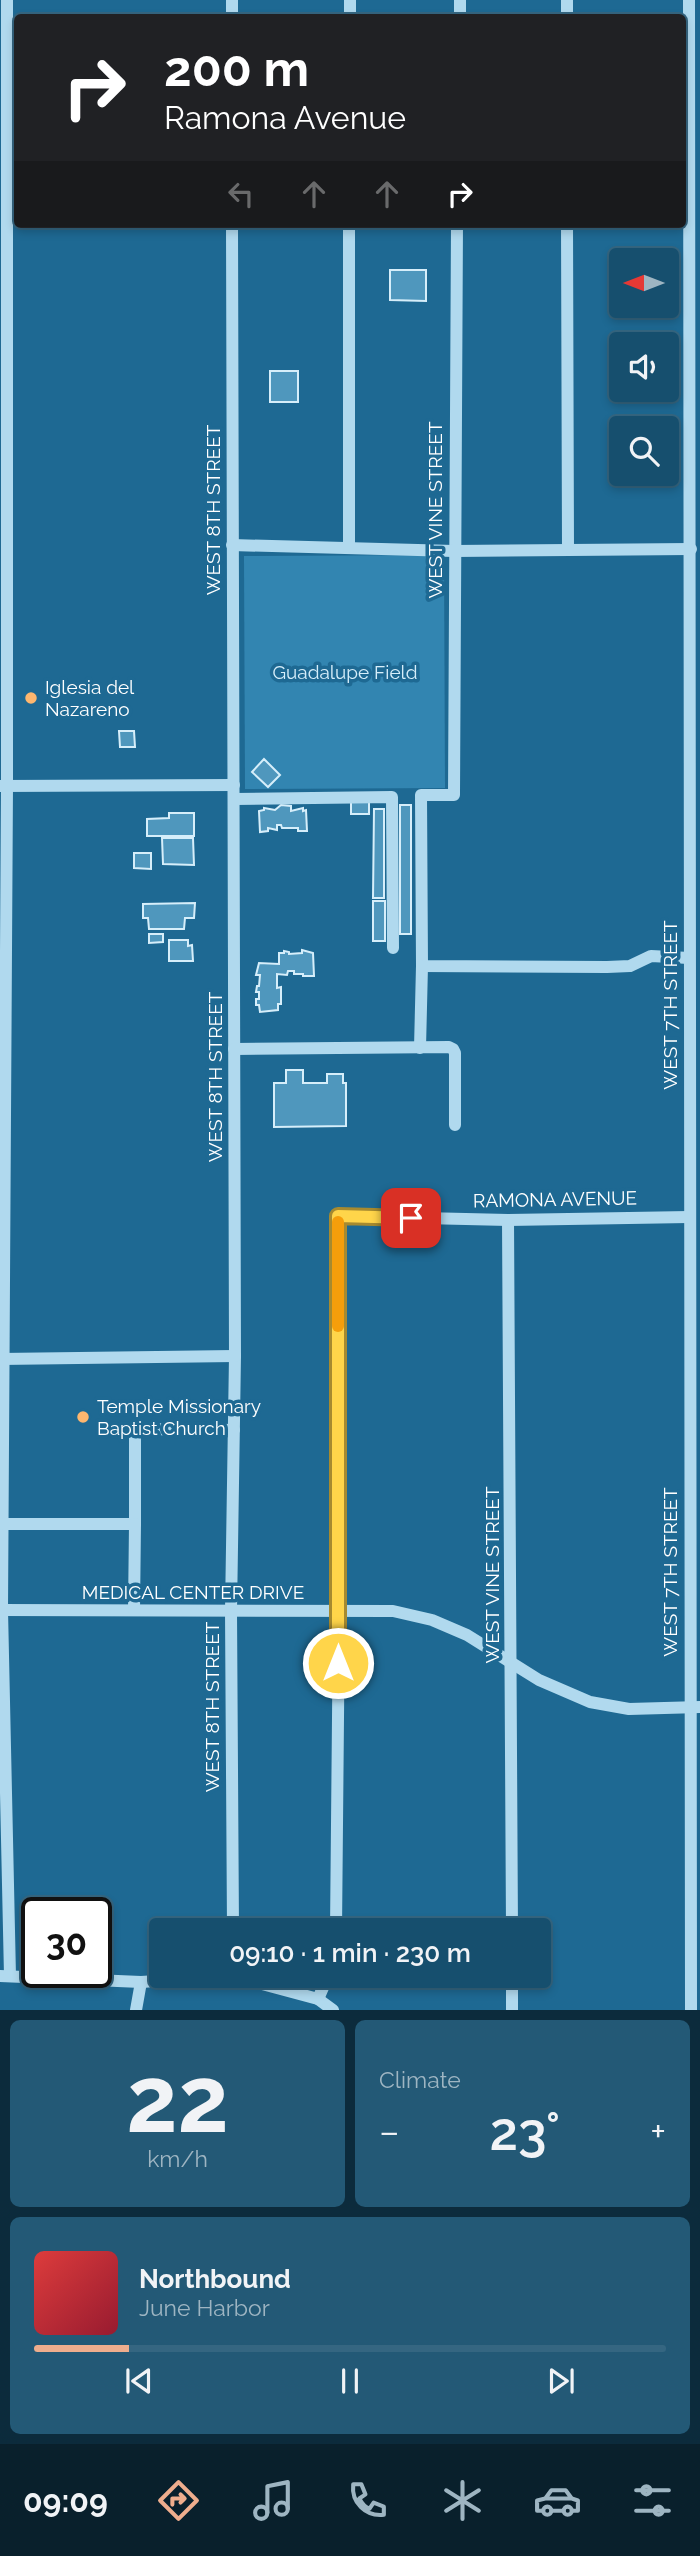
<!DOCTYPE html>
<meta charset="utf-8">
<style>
:root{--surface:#164f6e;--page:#235976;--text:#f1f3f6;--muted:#9eb5c2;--line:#356681;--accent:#eead8d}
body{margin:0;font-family:Raleway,sans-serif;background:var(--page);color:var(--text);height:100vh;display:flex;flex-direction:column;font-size:26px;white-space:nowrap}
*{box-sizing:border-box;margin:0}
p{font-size:23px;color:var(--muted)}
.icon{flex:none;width:38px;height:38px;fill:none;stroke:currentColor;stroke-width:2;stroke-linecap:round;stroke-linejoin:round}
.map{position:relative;height:2010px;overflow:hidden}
.panel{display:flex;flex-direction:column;gap:10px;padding:10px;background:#0c2b3c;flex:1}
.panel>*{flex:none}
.hud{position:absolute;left:14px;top:14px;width:672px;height:214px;border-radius:7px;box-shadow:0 4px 10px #0003,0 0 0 2px var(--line);background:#202124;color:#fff;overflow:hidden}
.needle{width:46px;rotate:270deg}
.buttons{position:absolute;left:609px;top:248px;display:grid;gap:14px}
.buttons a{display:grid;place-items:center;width:70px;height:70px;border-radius:7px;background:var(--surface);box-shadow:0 4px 10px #0003,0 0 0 2px var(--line);font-size:35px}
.speed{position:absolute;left:21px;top:1897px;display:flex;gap:14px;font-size:35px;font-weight:700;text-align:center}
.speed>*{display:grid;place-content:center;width:91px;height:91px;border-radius:50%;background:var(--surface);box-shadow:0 4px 10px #0003,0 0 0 2px var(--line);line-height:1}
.speed .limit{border:4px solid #111;border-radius:10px;background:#fff;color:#111}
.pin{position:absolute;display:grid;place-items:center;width:60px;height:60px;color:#fff;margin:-30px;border-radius:14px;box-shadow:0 4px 10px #0006}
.me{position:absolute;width:77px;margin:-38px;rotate:0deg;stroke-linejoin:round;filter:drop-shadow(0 0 5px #0008)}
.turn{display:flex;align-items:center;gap:24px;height:147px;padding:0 35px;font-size:32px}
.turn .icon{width:91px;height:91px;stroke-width:2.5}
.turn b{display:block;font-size:49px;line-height:60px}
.lanes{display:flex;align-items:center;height:66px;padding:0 35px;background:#0003;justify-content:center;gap:35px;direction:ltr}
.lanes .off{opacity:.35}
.big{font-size:52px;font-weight:600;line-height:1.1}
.panel .widget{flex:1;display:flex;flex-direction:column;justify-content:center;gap:10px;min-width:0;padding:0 24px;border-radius:10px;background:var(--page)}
.panel .dial{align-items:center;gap:0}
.dial b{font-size:91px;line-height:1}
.song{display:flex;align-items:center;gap:21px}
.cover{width:84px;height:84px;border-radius:10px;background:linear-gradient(135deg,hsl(0 70% 55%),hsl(350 70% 35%))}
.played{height:7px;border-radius:4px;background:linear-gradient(90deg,var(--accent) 15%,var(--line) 15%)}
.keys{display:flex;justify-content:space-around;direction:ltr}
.heat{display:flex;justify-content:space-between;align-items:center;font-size:38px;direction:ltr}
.panel .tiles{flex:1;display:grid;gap:10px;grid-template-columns:1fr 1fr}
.widget:last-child{grid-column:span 2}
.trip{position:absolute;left:149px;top:1918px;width:402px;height:70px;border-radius:7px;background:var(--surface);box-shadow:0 4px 10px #0003,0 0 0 2px var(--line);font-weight:600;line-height:70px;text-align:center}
.dock{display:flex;height:112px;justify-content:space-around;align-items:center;background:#09202c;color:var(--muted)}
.dock .icon{width:49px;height:49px}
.dock .selected{color:var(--accent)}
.dock b{font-size:32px;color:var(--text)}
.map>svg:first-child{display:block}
.green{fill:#3285b1}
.building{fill:#4f97bd;stroke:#d6eefa;stroke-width:2}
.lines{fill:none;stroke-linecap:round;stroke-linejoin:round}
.minor{stroke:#b0d9ee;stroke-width:12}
.route-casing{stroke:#a68a30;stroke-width:18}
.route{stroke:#ffd54a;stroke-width:12}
.slow{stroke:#f59e0b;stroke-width:12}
.poi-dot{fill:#fdb76f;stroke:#1e6993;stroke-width:2.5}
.labels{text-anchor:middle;stroke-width:7;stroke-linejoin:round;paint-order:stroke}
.street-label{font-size:19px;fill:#fff;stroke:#1e6993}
.park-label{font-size:19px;fill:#d6eefa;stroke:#1e6993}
.poi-label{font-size:19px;fill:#fff;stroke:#1e6993;text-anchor:start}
</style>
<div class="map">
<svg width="700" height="2010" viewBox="0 0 700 2010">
<rect width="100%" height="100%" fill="#1e6993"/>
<polygon class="green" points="444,555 445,788 245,789 244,556"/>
<g class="building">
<polygon points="390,270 426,270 426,301 390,300"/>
<rect x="270" y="371" width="28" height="31"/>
<polygon points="119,731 134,731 135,747 120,747"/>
<polygon points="264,759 280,775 268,787 252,772"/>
<rect x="351" y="802" width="18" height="12"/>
<polygon points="281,805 291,806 291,811 303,808 303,811 306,810 307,831 298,831 298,828 282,828 281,825 277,825 277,830 268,828 268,831 260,832 259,811 264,810 264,808 275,810"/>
<rect x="400" y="805" width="11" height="129"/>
<polygon points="374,809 384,809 384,898 373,898"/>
<polygon points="169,813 194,813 194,836 147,836 147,819 169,818"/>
<polygon points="162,838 193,838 194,865 163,864"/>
<polygon points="134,853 151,853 151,869 134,868"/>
<rect x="373" y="901" width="12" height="40"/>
<polygon points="195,903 194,918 185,918 184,929 149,929 148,918 143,918 143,904"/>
<polygon points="149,934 163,934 163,942 149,943"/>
<polygon points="169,940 188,940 188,946 192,945 193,961 169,961"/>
<polygon points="302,950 313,953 314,976 303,976 303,974 294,974 294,971 288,971 287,975 277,974 277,988 281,987 281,1004 278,1004 278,1010 260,1012 259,1005 256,1005 256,999 259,999 259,992 256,992 257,986 259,986 260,975 256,975 259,963 279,964 279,953 284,953 284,951 289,952 289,954 302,953"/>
<polygon points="286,1070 303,1070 303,1083 327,1083 327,1074 343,1074 343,1083 346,1083 346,1126 274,1127 274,1083 286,1083"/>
</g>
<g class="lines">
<g class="minor">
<polyline points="7,0 7,786 2,1610 10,1976"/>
<polyline points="232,0 232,18"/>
<polyline points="567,0 567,18"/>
<polyline points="689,0 691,2010"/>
<polyline points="350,18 350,0"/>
<polyline points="460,18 460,0"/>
<polyline points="232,224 235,1356 231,1611 233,1930"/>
<polyline points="457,224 454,795 421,795 422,966 607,967 630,966 651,956 689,958"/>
<polyline points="567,224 568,550"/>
<polyline points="232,545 454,551 691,549"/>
<polyline points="349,548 349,224"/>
<polyline points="0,786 234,785"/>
<polyline points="234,799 392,797 393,948"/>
<polyline points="420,1048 422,966"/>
<polyline points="234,1049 449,1047 453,1049 455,1053 455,1125"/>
<polyline points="508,1220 512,1930"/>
<polyline points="0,1359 235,1356"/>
<polyline points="3,1524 135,1524 135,1429 234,1430"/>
<polyline points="0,1610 393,1611 432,1620 467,1635 539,1680 590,1702 629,1709 700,1707"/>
<polyline points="134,1610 135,1524"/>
<polyline points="336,1930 339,1612 338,1216 508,1220 689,1217"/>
<polyline points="0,1976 141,1982 233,1976 318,1999 333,2010"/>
<polyline points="512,1976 512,2010"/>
<polyline points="318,1999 328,1976"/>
<polyline points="136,2010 141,1982"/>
</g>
</g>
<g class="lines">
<defs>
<polyline id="route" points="338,1663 338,1216 411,1218"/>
</defs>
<use href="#route" class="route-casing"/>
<use href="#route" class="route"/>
<polyline class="slow" points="338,1222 338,1326"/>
</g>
<g class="poi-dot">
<circle cx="31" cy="698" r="7"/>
<circle cx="83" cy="1417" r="7"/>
</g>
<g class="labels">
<g class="street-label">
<text transform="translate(213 510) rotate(-90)" y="7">WEST 8TH STREET</text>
<text transform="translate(435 510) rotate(-90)" y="7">WEST VINE STREET</text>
<text transform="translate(670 1005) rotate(-90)" y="7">WEST 7TH STREET</text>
<text transform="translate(215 1077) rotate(-90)" y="7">WEST 8TH STREET</text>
<text transform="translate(555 1199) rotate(-1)" y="7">RAMONA AVENUE</text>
<text transform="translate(670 1572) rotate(-90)" y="7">WEST 7TH STREET</text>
<text transform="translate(492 1575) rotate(-90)" y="7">WEST VINE STREET</text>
<text x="193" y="1599">MEDICAL CENTER DRIVE</text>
<text transform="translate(212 1707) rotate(-90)" y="7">WEST 8TH STREET</text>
</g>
<g class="park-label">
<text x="345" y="679">Guadalupe Field</text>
</g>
<g class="poi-label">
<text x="45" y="694">Iglesia del<tspan x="45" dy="22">Nazareno</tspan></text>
<text x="97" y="1413">Temple Missionary<tspan x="97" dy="22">Baptist Church</tspan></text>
</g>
</g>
</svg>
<div class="buttons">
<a><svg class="needle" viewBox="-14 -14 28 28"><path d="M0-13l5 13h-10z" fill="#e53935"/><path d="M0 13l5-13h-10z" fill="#9eb5c2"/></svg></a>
<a><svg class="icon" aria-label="sound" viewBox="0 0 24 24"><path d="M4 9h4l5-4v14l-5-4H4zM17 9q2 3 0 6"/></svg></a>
<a><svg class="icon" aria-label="search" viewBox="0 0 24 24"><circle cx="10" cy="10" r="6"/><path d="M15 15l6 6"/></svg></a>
</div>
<div class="speed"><div class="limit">30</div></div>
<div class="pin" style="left:411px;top:1218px;background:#d93025"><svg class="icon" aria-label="arrive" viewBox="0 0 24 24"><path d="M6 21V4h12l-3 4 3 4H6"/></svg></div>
<svg class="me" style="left:338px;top:1663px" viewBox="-20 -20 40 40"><circle r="17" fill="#ffd54a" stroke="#fff" stroke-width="3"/><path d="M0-11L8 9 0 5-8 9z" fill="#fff"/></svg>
<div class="trip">09:10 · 1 min · 230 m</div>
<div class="hud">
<div class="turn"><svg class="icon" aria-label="right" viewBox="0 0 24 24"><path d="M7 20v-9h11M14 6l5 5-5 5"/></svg><div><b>200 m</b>Ramona Avenue</div></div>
<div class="lanes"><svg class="icon off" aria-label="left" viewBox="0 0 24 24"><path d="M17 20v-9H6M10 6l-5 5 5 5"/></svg><svg class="icon off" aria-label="ahead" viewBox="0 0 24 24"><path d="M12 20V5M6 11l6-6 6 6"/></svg><svg class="icon off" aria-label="ahead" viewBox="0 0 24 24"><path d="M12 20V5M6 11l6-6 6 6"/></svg><svg class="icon" aria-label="right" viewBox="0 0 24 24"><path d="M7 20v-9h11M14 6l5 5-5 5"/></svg></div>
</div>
</div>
<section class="panel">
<div class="tiles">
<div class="widget dial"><b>22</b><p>km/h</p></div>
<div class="widget"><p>Climate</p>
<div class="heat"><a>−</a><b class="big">23°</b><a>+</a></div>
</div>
<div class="widget">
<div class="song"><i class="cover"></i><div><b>Northbound</b><p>June Harbor</p></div></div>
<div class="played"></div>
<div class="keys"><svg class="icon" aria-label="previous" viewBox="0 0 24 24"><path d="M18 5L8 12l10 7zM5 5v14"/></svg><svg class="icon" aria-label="pause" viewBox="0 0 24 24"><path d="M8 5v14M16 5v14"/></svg><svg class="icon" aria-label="next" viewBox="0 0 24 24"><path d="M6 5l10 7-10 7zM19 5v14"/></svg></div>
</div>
</div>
</section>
<nav class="dock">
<b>09:09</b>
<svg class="icon selected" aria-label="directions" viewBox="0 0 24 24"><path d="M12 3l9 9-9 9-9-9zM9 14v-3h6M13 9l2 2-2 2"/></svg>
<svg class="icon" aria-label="music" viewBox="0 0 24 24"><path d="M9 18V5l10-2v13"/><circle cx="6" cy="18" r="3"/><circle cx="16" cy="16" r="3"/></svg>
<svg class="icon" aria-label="phone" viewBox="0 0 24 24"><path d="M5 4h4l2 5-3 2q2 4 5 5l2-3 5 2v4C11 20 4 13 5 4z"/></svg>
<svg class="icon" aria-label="climate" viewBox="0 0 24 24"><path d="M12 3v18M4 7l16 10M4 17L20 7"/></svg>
<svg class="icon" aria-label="car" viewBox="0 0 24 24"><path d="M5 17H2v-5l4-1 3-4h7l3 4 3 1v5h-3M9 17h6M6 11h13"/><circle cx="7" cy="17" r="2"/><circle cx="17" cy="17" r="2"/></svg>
<svg class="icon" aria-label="filters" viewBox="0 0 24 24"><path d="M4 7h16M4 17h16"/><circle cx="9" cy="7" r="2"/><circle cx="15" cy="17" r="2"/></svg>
</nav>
